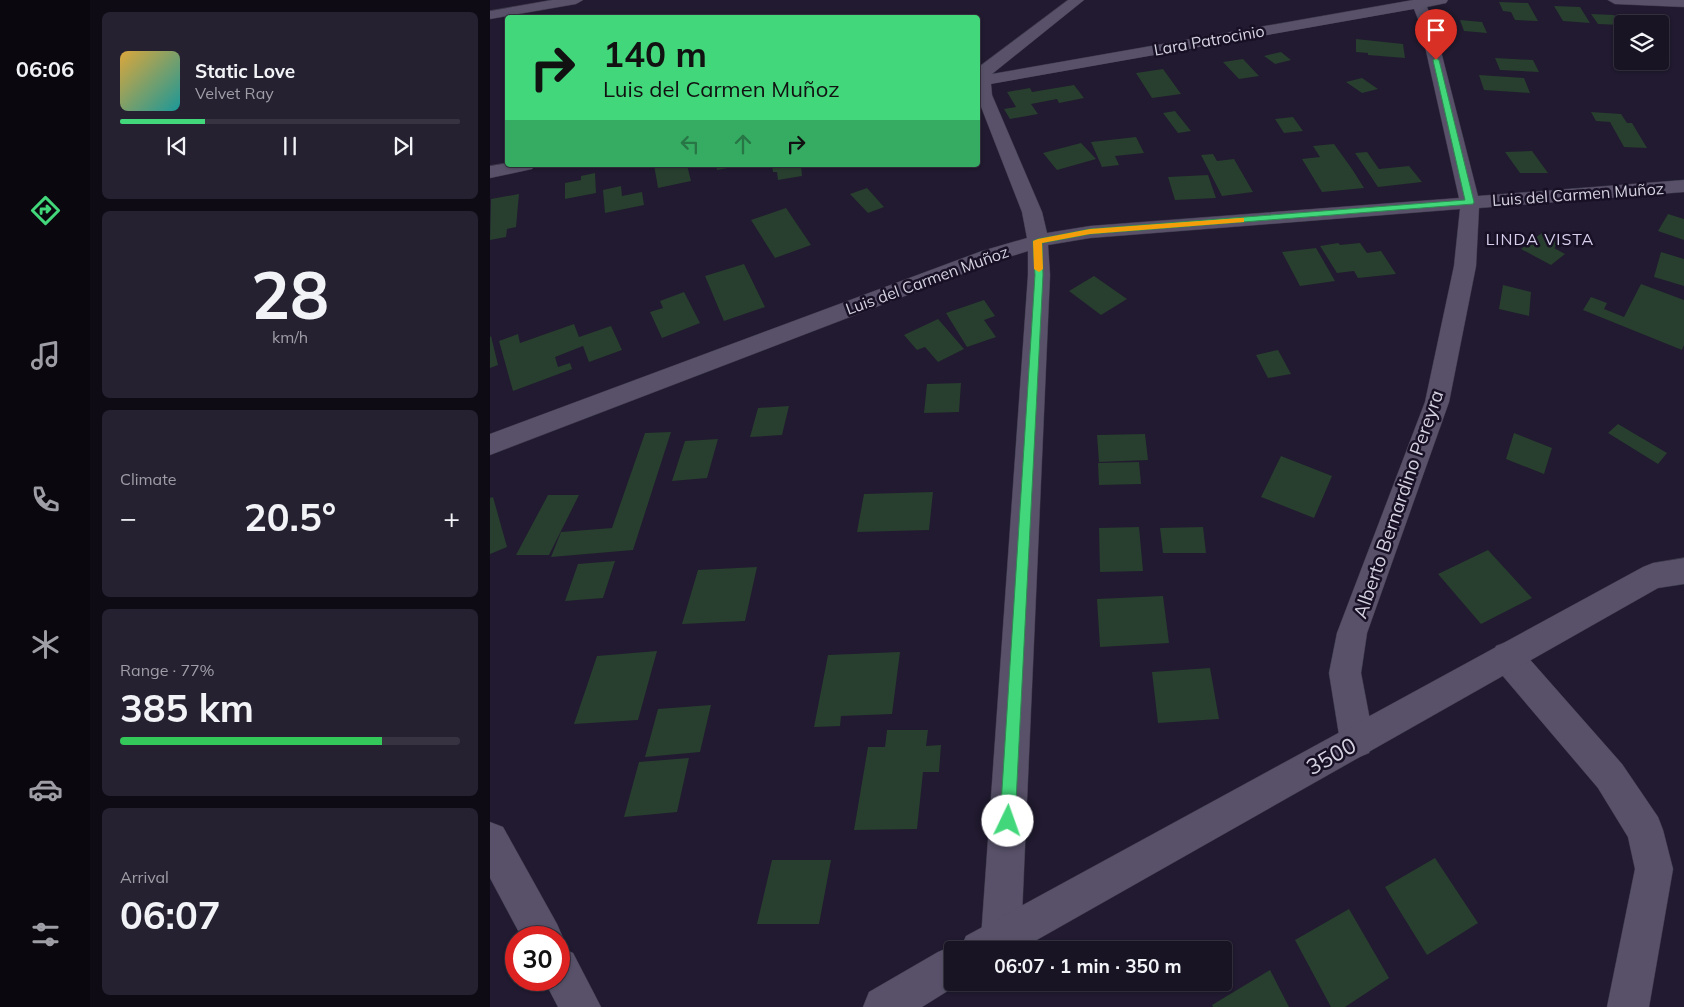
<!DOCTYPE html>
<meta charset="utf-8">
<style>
:root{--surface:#191424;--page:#262131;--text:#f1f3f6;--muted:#9f9ea6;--line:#373341;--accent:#43d77b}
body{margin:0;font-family:Mulish,sans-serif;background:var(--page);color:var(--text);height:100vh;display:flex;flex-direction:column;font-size:19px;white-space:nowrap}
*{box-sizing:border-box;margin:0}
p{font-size:16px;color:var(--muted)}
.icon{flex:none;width:28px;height:28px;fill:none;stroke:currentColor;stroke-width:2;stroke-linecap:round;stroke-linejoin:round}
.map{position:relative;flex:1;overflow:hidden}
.drawer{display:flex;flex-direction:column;gap:12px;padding:12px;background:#0e0b14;width:400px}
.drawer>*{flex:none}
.top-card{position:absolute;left:15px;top:15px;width:475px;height:152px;border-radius:5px;box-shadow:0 1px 4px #0004,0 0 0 1px var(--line);background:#43d77b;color:#111;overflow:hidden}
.tools{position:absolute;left:1124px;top:15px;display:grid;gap:10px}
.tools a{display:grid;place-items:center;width:55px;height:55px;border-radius:5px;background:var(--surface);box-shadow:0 1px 4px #0004,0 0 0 1px var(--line);font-size:25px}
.speed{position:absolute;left:15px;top:926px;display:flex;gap:10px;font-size:25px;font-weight:700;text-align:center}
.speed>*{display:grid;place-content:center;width:65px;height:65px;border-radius:50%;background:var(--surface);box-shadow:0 1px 4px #0004,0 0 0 1px var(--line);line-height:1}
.speed .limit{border:8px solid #d22;background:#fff;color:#111}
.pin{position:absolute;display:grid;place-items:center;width:42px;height:42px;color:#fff;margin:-51px -21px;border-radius:50% 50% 50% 0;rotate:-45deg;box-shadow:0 0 5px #0007}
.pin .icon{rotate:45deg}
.me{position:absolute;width:55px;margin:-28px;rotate:3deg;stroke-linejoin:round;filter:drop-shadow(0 0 4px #0008)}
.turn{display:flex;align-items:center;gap:18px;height:105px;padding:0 15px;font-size:22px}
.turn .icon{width:65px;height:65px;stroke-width:2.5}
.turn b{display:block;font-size:35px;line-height:42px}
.lanes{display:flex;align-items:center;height:48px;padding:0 15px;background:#0003;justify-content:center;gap:25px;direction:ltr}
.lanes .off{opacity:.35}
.big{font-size:38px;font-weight:700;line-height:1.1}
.drawer .tile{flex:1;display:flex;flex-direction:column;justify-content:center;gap:8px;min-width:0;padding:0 18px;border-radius:8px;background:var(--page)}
.drawer .dial{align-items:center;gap:0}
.dial b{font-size:65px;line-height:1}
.song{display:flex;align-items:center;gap:15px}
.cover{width:60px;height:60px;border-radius:8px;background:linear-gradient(135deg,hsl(40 70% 55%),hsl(180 70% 35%))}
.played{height:5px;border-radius:2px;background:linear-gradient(90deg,var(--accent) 25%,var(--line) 25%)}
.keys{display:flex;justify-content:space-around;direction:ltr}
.heat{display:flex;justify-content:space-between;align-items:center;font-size:28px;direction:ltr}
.charge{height:8px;border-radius:4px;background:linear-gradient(90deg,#34c759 77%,var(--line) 0)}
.trip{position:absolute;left:454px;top:941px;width:288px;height:50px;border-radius:5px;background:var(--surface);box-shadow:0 1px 4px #0004,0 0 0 1px var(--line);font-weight:700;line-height:50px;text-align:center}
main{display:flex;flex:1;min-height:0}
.tab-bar{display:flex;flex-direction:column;width:90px;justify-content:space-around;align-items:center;background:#0a080e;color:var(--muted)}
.tab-bar .icon{width:35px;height:35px}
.tab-bar .active{color:var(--accent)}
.tab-bar b{font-size:22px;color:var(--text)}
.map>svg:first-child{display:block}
.building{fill:#283e2e}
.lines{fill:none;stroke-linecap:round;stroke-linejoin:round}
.minor-casing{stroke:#3b3647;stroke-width:1}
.tertiary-casing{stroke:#3b3647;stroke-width:1}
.minor{fill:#585169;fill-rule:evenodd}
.tertiary{fill:#585169;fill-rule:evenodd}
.route{fill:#43d77b;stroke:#2c8c50}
.slow{fill:#f59e0b}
.labels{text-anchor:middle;stroke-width:5;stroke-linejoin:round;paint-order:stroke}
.far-street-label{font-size:16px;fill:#d5d1e0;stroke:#181126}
.far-neighbourhood-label{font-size:16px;letter-spacing:1px;fill:#d7cfed;stroke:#181126}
.street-label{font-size:19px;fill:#d5d1e0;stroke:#181126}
.near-street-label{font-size:22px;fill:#d5d1e0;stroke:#181126}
</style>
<main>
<nav class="tab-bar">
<b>06:06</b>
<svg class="icon active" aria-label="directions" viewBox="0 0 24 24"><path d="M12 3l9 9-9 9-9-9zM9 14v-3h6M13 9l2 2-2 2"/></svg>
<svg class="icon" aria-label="music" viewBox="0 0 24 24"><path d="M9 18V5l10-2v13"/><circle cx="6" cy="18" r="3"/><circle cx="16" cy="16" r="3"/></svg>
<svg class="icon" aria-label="phone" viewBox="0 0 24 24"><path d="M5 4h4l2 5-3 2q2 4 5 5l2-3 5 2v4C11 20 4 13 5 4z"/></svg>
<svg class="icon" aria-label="climate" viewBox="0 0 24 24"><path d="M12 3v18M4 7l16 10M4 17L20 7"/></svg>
<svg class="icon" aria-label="car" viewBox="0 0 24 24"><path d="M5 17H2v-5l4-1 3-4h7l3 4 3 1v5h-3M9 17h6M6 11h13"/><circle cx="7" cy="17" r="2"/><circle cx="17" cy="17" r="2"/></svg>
<svg class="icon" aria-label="filters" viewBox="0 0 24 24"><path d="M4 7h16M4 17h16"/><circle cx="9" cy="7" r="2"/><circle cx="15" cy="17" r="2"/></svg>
</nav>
<section class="drawer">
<div class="tile">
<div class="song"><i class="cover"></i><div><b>Static Love</b><p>Velvet Ray</p></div></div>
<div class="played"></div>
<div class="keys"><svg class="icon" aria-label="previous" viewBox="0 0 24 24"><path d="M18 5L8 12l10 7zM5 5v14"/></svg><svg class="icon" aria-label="pause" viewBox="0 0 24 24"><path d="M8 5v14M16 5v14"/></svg><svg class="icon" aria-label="next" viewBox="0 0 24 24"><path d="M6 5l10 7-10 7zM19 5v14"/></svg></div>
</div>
<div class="tile dial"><b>28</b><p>km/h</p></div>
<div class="tile"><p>Climate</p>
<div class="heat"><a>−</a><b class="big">20.5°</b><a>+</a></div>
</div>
<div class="tile"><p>Range · 77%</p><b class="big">385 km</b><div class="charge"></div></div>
<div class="tile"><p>Arrival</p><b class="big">06:07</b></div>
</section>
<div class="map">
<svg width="1194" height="1007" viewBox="0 0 1194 1007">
<rect width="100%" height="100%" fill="#211a30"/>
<g class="building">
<polygon points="1009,2 1038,3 1048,21 1025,20 1021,12 1013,11"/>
<polygon points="1064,6 1090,7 1100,23 1073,21"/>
<polygon points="1101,14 1124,15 1131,25 1108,24"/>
<polygon points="970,20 992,22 997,33 974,31"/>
<polygon points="866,39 913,44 915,58 878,55 878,53 866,52"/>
<polygon points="791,52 801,60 785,64 774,56"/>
<polygon points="1005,58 1043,60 1049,72 1010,70"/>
<polygon points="753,59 769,76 749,79 733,62"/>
<polygon points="673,69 691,94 662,98 646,73"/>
<polygon points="989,75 1034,78 1040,93 994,90"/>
<polygon points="872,78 888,89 872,93 856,82"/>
<polygon points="584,85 594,98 569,103 567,99 541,104 548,114 520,119 514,109 526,107 517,92 540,88 542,92"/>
<polygon points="685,111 701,131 688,133 673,113"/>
<polygon points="1101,112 1131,114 1137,123 1142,123 1157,148 1134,147 1120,122 1106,121"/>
<polygon points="803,117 813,131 794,133 785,119"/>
<polygon points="646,137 654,153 625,156 629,165 612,167 601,142"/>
<polygon points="591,143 606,159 567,170 553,153"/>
<polygon points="844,144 862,169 874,188 832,192 812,159 830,157 823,146"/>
<polygon points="1042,151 1058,173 1030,173 1015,152"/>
<polygon points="877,152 889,169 919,166 932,182 888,187 865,153"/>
<polygon points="723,154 727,161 744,159 763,192 732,196 711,155"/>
<polygon points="164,165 197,165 201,181 168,188"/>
<polygon points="226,165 248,165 248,166 227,170"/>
<polygon points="282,165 311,165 312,176 288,180 287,172 283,172"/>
<polygon points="105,173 106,193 75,199 75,183 91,180 91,176"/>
<polygon points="718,175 726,198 685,200 678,177"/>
<polygon points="131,186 132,196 152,192 154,205 115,213 113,190"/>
<polygon points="377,188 394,207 378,213 360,194"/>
<polygon points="29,194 26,227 17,229 16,237 0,240 1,199"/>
<polygon points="296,208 321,245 285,258 261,220"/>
<polygon points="1178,214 1194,219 1194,240 1168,231"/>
<polygon points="1053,232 1073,242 1064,248 1075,254 1061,265 1031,249"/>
<polygon points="848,243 850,245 870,243 877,253 891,251 906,274 868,278 864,271 847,273 830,246"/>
<polygon points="826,248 845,281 810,286 792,252"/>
<polygon points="1171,252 1194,259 1194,286 1164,277"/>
<polygon points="254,264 275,307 234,321 215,276"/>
<polygon points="604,276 637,299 611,315 579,291"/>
<polygon points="1151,284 1194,300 1194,345 1192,350 1093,310 1101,297 1117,303 1114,309 1134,317"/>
<polygon points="1013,285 1041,292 1039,316 1009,309"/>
<polygon points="194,292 210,323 172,338 160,312 173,308 170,301"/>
<polygon points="494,300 505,316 494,320 506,337 477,347 456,313"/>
<polygon points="448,319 474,349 448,362 435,347 427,350 414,335"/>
<polygon points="84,324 89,337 121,326 132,350 99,362 93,346 65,357 68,367 80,363 82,369 23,391 9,341 28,334 30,343"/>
<polygon points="1,336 8,365 0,368 0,337"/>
<polygon points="788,350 801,374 778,378 766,355"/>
<polygon points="471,383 469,412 434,413 437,384"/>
<polygon points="299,406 292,435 260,437 268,408"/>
<polygon points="1128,424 1177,453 1168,464 1118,433"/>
<polygon points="181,432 143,550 61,557 71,532 122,528 155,433"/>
<polygon points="1024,433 1062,448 1054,474 1016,459"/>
<polygon points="655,434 658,460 609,462 607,435"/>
<polygon points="228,439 217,478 182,481 195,441"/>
<polygon points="791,456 842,476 824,518 771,497"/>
<polygon points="649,462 651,484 609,485 608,463"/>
<polygon points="443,492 439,530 367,532 374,494"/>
<polygon points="58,495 89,495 59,555 26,555"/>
<polygon points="3,497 17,547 0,554 0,498"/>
<polygon points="649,527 653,571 610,572 609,528"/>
<polygon points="713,527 716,553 673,553 670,528"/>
<polygon points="998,550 1042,598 991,624 948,574"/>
<polygon points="125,561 113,598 75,601 88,564"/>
<polygon points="267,567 255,621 192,624 208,570"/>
<polygon points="673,596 679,643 610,647 607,599"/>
<polygon points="167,651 148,720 84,724 107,656"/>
<polygon points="410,652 402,714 351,716 350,726 324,727 338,655"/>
<polygon points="720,668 729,719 668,723 662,672"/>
<polygon points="221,705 210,752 155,757 168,709"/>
<polygon points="397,730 438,730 436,746 451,745 449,772 433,772 427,829 364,830 378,747 395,747"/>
<polygon points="199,758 187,812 134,817 149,762"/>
<polygon points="945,858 988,923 937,955 895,887"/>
<polygon points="282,860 341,860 329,924 267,924"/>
<polygon points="859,909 899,978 855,1007 841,1007 805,940"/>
<polygon points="780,970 799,1007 723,1007 722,1005"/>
</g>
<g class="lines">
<defs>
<g id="minor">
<path d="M578 0H594L502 74 923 0H958L956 3 937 7 944 24 988 196 1194 180V192L989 208 986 266 959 402 877 633 871 673 884 741 879 753 867 758 855 753 850 741 839 673 847 633 935 402 964 266 970 209 600 238 558 245 560 275 531 938 526 950H496L491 938 538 275V251L506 261 0 455V434L492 251 537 238 532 212 488 99V71L490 66ZM924 9 930 24 969 198 600 226 557 233 552 212 502 95 501 84Z"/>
<polygon points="1118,0 1194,0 1194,7 1125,4"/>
<polygon points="18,163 18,165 45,165 42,169 0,178 0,166"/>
<polygon points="1017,642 1028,646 1132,764 1168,817 1173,830 1183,869 1159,1007 1117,1007 1145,869 1138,837 1108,788 1006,668 1001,657 1006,646"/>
<polygon points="0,822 13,827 67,924 73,938 69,947 83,953 111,1007 68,1007 54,980 69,980 69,938 32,938 0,878"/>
</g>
<g id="tertiary">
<polygon points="62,0 93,0 86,4 0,19 0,11"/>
<polygon points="1194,558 1194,584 1168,588 529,950 462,950 462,982 472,982 432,1007 373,1007 379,992 448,952 462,946 470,950 476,936 1153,567 1163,563"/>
</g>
</defs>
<use href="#minor" class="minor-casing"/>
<use href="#tertiary" class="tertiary-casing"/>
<use href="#minor" class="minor"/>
<use href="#tertiary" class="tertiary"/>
</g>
<polygon class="route" points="946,58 949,60 984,202 983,204 600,234 552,243 553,275 525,821 523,826 518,828 512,826 510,821 545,275 543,241 548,239 600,229 975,200 943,60"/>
<polygon class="slow" points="751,218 754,218 754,222 600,234 552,243 553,269 549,272 544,269 543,241 548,239 600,229"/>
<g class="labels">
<g class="far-street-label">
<text transform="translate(719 40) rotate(-10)" y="6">Lara Patrocinio</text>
<text transform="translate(1088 194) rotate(-4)" y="6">Luis del Carmen Muñoz</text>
<text transform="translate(437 280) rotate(-20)" y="6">Luis del Carmen Muñoz</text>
</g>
<g class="far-neighbourhood-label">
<text x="1050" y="245">LINDA VISTA</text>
</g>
<g class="street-label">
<text transform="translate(908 504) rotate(-71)" y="7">Alberto Bernardino Pereyra</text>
</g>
<g class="near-street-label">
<text transform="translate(841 756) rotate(-29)" y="8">3500</text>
</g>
</g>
</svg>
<div class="tools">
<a><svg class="icon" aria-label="layers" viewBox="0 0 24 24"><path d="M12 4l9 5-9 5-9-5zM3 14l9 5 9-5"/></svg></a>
</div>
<div class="speed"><div class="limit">30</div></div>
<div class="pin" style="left:946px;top:60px;background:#d93025"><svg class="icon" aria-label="arrive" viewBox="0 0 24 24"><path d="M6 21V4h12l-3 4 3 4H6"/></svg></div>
<svg class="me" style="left:518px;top:821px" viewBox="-20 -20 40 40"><circle r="19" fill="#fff"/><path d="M0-13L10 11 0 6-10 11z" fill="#43d77b"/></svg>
<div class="trip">06:07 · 1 min · 350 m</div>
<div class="top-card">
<div class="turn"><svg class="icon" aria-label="right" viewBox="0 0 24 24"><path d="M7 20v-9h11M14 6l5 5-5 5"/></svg><div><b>140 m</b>Luis del Carmen Muñoz</div></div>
<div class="lanes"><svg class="icon off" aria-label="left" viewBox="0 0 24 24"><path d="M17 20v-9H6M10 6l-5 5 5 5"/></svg><svg class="icon off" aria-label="ahead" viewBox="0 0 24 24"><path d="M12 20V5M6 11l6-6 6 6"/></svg><svg class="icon" aria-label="right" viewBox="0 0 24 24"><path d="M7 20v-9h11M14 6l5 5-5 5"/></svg></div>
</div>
</div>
</main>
